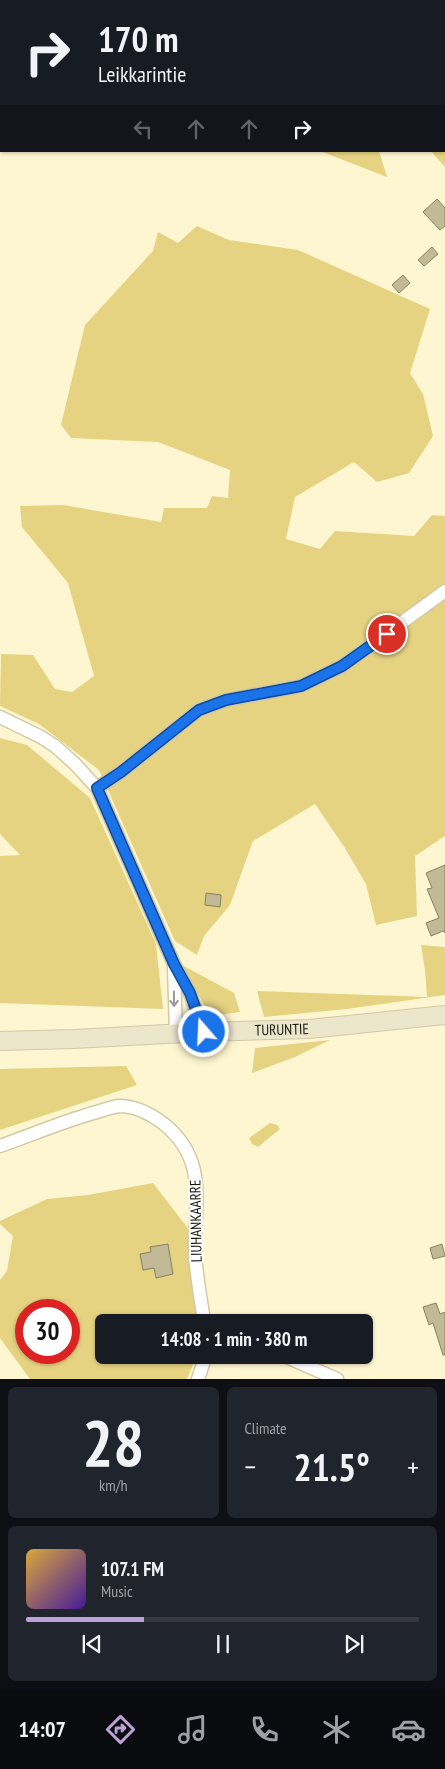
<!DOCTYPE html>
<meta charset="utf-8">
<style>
:root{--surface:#171b24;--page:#20242c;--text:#f1f3f6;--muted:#9ea1a6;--line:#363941;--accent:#bea1d6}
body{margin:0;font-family:"PT Sans Narrow",sans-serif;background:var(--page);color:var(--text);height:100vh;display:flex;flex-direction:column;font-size:19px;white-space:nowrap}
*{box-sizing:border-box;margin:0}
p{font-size:16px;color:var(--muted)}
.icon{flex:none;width:28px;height:28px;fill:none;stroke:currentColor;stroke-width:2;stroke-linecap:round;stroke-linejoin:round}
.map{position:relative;height:1379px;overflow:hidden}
.sheet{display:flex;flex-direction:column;gap:8px;padding:8px;background:#0d0f14;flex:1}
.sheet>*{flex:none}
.hud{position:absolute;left:0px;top:0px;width:445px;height:152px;box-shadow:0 1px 4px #0004;background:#171b24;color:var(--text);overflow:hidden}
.speed{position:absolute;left:15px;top:1299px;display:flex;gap:10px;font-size:25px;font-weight:700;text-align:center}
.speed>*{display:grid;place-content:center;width:65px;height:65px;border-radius:50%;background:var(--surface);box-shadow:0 1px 4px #0004;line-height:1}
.speed .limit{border:8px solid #d22;background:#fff;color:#111}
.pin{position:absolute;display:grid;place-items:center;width:42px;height:42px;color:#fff;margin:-21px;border:2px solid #fff;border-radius:50%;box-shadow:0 1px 5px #0007}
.me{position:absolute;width:55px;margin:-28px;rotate:341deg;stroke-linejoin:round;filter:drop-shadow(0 0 4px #0008)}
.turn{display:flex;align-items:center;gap:18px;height:105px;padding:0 15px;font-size:22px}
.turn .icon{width:65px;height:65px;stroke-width:2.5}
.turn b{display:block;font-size:35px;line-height:42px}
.lanes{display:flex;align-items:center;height:48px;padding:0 15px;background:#0003;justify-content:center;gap:25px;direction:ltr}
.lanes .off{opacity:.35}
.big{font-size:38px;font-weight:700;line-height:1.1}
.sheet .tile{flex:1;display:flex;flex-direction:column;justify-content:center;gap:8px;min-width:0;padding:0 18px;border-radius:8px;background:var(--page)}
.sheet .dial{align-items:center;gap:0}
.dial b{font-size:65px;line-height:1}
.song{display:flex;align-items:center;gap:15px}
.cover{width:60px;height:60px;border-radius:8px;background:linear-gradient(135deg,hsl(40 70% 55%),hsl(260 70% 35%))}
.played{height:5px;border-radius:2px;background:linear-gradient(90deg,var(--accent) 30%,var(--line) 30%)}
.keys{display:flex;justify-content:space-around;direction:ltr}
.heat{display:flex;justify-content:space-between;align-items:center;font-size:28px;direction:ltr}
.sheet .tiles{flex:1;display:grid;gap:8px;grid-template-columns:1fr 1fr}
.tile:last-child{grid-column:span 2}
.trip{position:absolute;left:95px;top:1314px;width:278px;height:50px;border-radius:8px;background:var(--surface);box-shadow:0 1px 4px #0004;font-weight:700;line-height:50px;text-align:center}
.menu{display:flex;height:80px;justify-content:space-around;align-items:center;background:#090b0e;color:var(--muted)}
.menu .icon{width:35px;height:35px}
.menu .active{color:var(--accent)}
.menu b{font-size:22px;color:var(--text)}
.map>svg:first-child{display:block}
.green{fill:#e5d381;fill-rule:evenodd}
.building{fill:#c2ba96;stroke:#88815e}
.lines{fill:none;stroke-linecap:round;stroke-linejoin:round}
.street-casing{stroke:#d1caa5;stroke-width:15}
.secondary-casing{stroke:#d1caa5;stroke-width:20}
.street{stroke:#fff;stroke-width:12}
.secondary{stroke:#ece6cd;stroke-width:18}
.oneway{stroke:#999892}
.route-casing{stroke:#114b97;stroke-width:12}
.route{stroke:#1a73e8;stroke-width:9}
.labels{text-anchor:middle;stroke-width:4;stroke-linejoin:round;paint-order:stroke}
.street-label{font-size:15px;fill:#1c190c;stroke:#fff}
</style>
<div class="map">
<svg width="445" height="1379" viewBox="0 0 445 1379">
<rect width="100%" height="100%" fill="#fef6d0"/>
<g class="green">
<polygon points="247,0 445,0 445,167 431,151 444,151 444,1 247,1"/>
<polygon points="320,151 379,151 387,177"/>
<polygon points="197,226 229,240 298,250 430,309 410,373 423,394 433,436 409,473 377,482 354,462 295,497 286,539 320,549 335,531 414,536 432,515 445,516 445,836 415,856 417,916 376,925 366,884 343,845 315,804 253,841 230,905 204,936 197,955 175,941 99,770 39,724 0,706 1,654 33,655 55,689 72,692 94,676 68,583 22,527 20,506 63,505 161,522 164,508 207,508 212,496 228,498 230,470 158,442 71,438 61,425 85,325 153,251 158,232 178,243"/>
<polygon points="0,738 27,745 90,798 156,944 163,1009 0,1003 0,856 20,855 0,834"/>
<polygon points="421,945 445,947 445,995 347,1009 264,1017 257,991 427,997 425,970"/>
<polygon points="182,965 234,993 240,1012 210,1016"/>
<polygon points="330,1040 295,1057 252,1073 255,1048"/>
<polygon points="126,1066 137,1085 0,1130 0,1069"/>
<polygon points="270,1123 277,1125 280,1129 258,1147 252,1144 249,1138"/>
<path d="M153 1183 190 1231 199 1322H104V1355H197L187 1379H30L0 1338V1280L7 1271 13 1236 0 1224V1221L47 1199 88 1195ZM26 1310H69V1352H26Z"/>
</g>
<g class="building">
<polygon points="437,199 445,208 445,226 440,230 423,212"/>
<polygon points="432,247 438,254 424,266 418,260"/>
<polygon points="403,275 410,283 399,293 392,285"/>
<polygon points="445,865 445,933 443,931 431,936 426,923 439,918 427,889 432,888 426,873"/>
<polygon points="206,893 221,895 220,907 205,905"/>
<polygon points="168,1244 173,1274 156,1278 154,1268 143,1270 140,1254 151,1252 150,1247"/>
<polygon points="442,1244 445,1256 433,1259 430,1248"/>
<polygon points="436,1303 440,1314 445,1312 445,1355 443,1355 433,1323 429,1325 423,1307"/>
</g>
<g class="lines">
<defs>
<g id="street">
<polyline points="0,717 41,737 55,746 75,764 97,788 174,964 190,993 203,1032"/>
<polyline points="97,788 121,772 199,710 226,700 301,686 342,666 445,591"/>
<polyline points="174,967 176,1034"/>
<path d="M0 1146C31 1135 62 1122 93 1113 101 1111 111 1107 119 1106 136 1106 151 1114 164 1124 207 1159 195 1199 195 1247 195 1272 201 1297 204 1322"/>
<polyline points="282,1355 337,1379"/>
<polyline points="198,1379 206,1355"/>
</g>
<g id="secondary">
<path id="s1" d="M0 1041 74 1039 203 1032 309 1029 445 1015"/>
</g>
</defs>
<use href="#street" class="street-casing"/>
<use href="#secondary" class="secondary-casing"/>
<use href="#street" class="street"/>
<use href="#secondary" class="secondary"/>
</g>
<defs><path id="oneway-shaft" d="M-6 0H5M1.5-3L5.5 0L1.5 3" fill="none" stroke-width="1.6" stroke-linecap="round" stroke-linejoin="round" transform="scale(1.25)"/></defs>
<use class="oneway" href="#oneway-shaft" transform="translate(174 999) rotate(89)"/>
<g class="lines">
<defs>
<polyline id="route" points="204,1032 190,993 174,964 97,788 121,772 199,710 226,700 301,686 342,666 387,634"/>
</defs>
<use href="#route" class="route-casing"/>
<use href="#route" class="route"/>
</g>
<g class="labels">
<g class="street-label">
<text dy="5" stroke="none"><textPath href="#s1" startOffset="282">TURUNTIE</textPath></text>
<text transform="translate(196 1221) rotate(-91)" y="5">LIUHANKAARRE</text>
</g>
</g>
</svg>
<div class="speed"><div class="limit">30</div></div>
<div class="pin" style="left:387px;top:634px;background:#d93025"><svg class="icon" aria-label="arrive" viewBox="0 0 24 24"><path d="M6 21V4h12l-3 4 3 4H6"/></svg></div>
<svg class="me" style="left:204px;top:1032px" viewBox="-20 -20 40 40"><circle r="17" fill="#1a73e8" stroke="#fff" stroke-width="3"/><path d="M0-11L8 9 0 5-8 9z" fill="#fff"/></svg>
<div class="trip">14:08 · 1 min · 380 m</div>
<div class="hud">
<div class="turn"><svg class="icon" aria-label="right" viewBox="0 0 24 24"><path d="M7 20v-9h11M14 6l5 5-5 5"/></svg><div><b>170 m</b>Leikkarintie</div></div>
<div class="lanes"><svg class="icon off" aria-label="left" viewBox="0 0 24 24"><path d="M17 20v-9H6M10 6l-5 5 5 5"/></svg><svg class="icon off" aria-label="ahead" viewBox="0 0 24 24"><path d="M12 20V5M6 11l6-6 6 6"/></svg><svg class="icon off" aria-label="ahead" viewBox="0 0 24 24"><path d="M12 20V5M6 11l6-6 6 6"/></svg><svg class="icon" aria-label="right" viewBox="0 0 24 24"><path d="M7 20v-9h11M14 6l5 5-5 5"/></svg></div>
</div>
</div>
<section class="sheet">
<div class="tiles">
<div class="tile dial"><b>28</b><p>km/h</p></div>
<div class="tile"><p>Climate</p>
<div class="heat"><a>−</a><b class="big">21.5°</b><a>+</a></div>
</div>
<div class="tile">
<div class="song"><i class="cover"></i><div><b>107.1 FM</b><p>Music</p></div></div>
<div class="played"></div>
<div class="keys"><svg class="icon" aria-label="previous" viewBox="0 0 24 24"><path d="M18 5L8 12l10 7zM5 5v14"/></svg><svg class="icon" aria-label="pause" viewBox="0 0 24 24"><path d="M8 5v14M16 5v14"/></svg><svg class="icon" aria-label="next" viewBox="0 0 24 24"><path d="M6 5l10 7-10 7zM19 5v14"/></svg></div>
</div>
</div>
</section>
<nav class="menu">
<b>14:07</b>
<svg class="icon active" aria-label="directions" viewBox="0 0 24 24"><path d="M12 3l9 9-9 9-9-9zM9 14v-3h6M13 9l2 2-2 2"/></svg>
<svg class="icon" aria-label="music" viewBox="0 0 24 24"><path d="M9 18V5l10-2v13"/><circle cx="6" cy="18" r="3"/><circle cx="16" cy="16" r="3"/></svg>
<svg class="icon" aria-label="phone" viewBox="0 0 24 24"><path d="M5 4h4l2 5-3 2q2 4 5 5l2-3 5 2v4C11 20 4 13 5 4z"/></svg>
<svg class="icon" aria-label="climate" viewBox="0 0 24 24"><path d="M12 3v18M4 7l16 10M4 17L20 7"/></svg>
<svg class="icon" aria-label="car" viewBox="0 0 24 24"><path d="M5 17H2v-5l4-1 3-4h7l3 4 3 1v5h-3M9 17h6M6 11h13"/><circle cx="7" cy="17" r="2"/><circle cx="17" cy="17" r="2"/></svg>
</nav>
